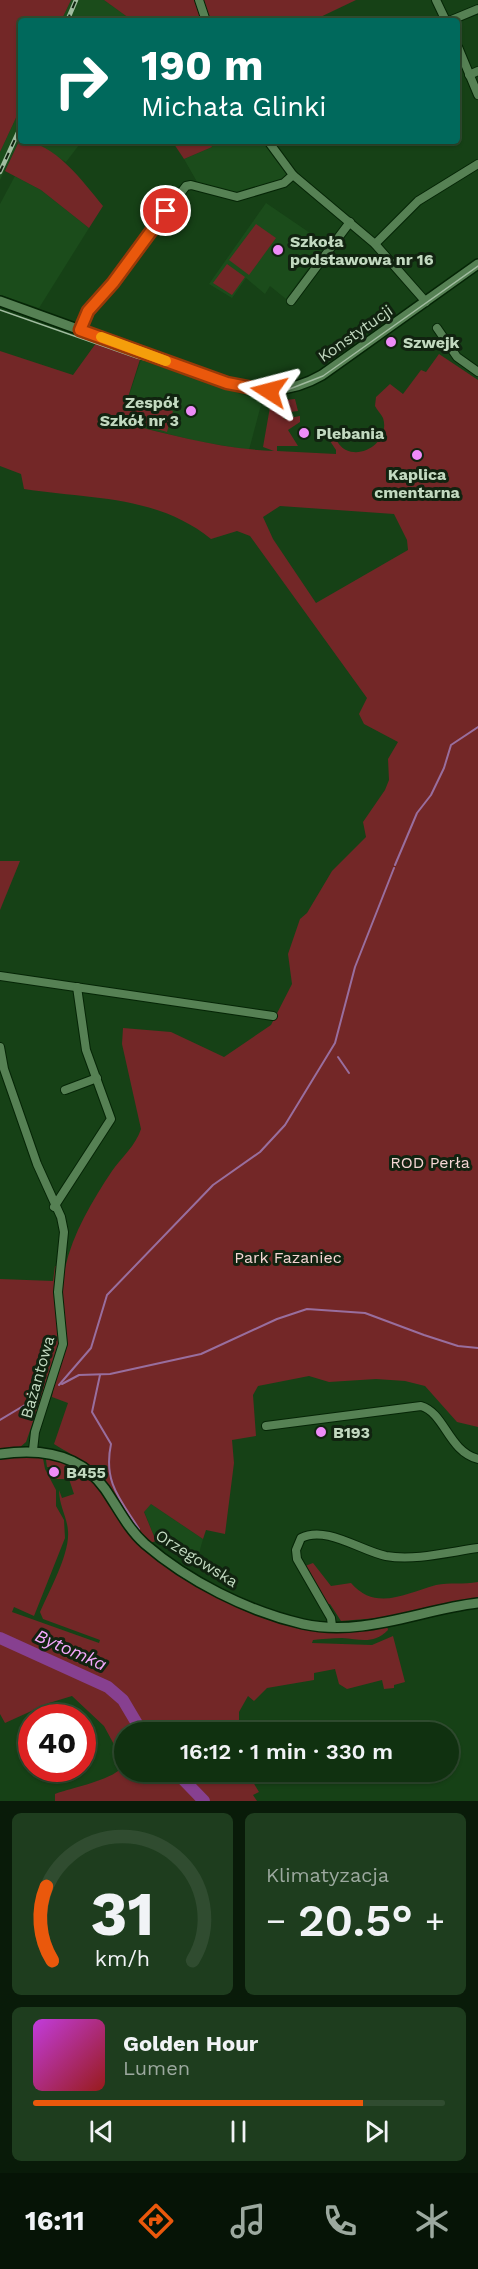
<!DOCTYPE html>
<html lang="pl">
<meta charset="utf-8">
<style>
:root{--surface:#103110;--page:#1e3d1e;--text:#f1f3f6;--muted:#9ca99f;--line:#304c30;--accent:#ea580c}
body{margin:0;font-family:"Work Sans",sans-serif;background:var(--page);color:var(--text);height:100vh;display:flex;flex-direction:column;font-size:22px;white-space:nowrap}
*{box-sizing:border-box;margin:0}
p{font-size:20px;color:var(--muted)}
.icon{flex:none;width:33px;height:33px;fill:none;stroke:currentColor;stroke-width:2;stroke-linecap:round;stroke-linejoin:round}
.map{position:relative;height:1801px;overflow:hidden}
.side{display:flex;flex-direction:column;gap:12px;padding:12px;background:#091b09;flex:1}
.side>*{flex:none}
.guide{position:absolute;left:18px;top:18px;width:442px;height:126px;border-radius:6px;box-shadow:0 2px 4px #0004,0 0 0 2px var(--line);background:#00695c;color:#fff;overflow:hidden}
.speed{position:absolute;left:18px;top:1704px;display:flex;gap:12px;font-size:30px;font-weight:700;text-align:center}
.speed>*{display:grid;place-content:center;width:78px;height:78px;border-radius:50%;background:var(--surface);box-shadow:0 2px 4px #0004,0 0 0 2px var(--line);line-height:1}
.speed .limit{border:9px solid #d22;background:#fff;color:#111}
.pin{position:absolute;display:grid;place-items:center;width:51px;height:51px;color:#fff;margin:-26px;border:3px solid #fff;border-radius:50%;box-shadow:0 2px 6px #0007}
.me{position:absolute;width:66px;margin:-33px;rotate:279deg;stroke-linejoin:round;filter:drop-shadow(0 0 4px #0008)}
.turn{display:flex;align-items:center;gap:21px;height:126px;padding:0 24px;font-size:27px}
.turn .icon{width:78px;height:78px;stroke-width:2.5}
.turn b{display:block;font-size:42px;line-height:51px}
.big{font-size:45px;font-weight:600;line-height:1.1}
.side .widget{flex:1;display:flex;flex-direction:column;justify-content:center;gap:9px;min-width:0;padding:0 21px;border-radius:9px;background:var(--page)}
.side .dial{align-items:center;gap:0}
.dial svg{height:156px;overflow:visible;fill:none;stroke:var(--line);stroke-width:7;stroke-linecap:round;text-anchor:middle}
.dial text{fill:var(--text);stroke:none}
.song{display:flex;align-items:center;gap:18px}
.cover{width:72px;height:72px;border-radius:9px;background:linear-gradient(135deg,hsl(290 70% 55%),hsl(0 70% 35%))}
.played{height:6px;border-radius:3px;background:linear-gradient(90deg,var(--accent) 80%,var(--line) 80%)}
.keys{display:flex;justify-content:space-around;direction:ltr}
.heat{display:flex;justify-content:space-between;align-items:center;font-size:33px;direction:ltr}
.side .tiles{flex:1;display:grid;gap:12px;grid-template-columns:1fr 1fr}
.widget:last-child{grid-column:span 2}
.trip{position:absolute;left:114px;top:1722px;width:345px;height:60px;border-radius:30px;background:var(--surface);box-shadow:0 2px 4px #0004,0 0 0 2px var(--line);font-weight:600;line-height:60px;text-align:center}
.tabs{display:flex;height:96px;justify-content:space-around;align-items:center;background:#061406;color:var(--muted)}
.tabs .icon{width:42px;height:42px}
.tabs .on{color:var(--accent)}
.tabs b{font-size:27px;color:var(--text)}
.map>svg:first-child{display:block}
.built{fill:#1b4c1b}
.green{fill:#732727;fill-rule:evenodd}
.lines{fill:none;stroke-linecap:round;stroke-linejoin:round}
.stream{stroke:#996e9e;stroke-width:2}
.river{stroke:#874090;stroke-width:12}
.minor-casing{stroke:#052506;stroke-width:10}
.tertiary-casing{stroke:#052506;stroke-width:12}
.minor{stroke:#568154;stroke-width:8}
.tertiary{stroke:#568154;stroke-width:9}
.tram{stroke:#a1bca0;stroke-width:1.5}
.rail-casing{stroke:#a1bca0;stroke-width:4.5}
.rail{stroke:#112310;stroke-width:2;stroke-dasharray:7;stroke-linecap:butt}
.route-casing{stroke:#983908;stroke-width:15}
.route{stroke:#ea580c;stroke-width:10}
.slow{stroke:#f59e0b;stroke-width:10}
.poi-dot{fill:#ee8cf8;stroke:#112310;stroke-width:2}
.labels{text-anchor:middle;stroke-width:6;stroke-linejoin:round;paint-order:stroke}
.poi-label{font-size:16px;font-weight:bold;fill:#c2d9c0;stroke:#112310;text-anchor:start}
.street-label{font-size:16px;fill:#c2d9c0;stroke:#112310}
.park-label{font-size:16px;fill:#f5d6d4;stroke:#112310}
.water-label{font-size:18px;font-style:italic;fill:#f5a9fd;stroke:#112310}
</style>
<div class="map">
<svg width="478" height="1801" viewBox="0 0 478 1801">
<rect width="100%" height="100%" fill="#164116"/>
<g class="built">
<polygon points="71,0 104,0 133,21 61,21"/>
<polygon points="21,107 21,137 0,180 0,152"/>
<polygon points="28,141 82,141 66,162"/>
<polygon points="209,141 268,141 293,175 284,183 237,197 200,187 184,159 212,147"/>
<polygon points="15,176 41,190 89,228 39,308 0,295 0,204"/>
<polygon points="266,203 310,233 307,238 322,249 286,299 270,286 265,294 246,278 232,298 209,284"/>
<polygon points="141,360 262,401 249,450 196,441 120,422"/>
<polygon points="151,1504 203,1539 198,1557 156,1541 144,1511"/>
</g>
<g class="green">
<polygon points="0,0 71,0 61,21 21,21 21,107 0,152"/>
<polygon points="104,0 356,0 312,21 133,21"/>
<path d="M21 137V141C54 141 84 183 103 206L89 228 41 190 5 171Z"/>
<polygon points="172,141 209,141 212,147 184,159"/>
<polygon points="256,224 276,238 249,275 229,260"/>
<polygon points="227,264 245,277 232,295 213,283"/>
<path d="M99 339 142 353 124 410 130 397 173 411 167 432 121 418 120 422C171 435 222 449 274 451L263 447 270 407 274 401 295 399 298 411 283 413 284 419 300 416V422L288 430 298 446H277V451L336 454V450L328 438 333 436C337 441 341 448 346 450 365 459 390 439 383 418 381 414 377 410 375 406L376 397 390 384 403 394 421 370 426 372 439 354 478 380V1427L457 1422 425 1386 405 1381 376 1379 329 1382 309 1376 258 1386 253 1395 256 1436 232 1440 234 1463 225 1534 206 1530 203 1539 151 1504 144 1512 156 1541 150 1543C131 1525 121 1503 106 1483 93 1466 72 1455 54 1444L68 1403 52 1397 53 1389 45 1387 26 1442 19 1448 0 1450V1279L53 1281 55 1266 65 1268C73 1233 92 1201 112 1171 122 1157 136 1145 141 1129L122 1044 123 1028 171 1032 224 1057 271 1025 292 984 288 954 300 919 307 913 332 871 366 837 363 822 385 790 389 780 388 759 398 742 364 724 359 714 367 698 250 536 237 531 211 539C157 495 89 499 24 489L21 474 0 466V351L73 375ZM280 506 394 514 407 540 408 550 316 603 273 539 263 517Z"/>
<polygon points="0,861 20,861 0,910"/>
<path d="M42 1453 45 1469 56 1490V1506L64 1520 65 1538 34 1616 14 1607 12 1612 99 1643 100 1640 43 1619 40 1612C49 1591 70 1554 68 1531 67 1516 59 1506 59 1490L62 1498 74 1494 69 1479H54L52 1476 59 1474 57 1468 47 1467 45 1453 53 1454 97 1481 130 1530 202 1584 301 1625 387 1626 388 1630C373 1645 360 1639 342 1638 332 1638 322 1639 313 1640L312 1643 372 1645 393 1636 405 1682 394 1685V1688L384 1689 382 1680 347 1689 339 1684 335 1669 314 1673V1680L267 1688 254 1701 248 1696 239 1712V1732H144C135 1720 130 1704 118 1693 93 1668 34 1653 0 1636V1457Z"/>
<path d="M313 1563 331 1586 351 1583C376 1612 406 1593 436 1585 449 1582 464 1585 478 1582V1600L390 1617 341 1621 330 1604 327 1605 305 1566Z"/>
<path d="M0 1639 107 1687 121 1699 141 1732H124V1772H175L202 1801H55V1794C69 1788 121 1779 124 1763L104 1726 72 1696 49 1703 5 1723 0 1714Z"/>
<polygon points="178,1772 247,1772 259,1792 253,1795 257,1801 205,1801"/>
</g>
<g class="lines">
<g class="stream">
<polyline points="395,865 417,813 431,795 444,768 451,745 478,727"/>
<polyline points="338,1057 349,1073"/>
<path d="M100 1375 92 1412 111 1444C103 1482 120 1499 139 1529"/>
<polyline points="62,1384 79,1375 110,1374 201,1354 277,1319 307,1309 365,1313 424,1335 458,1346 478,1348"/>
<polyline points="59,1385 91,1348 107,1295 213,1185 260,1152 285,1125 335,1043 355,967 394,868"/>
<polyline points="0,1420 40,1396"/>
</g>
<g class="river">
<polyline points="0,1638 108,1687 123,1700 142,1732"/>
<polyline points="176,1772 204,1801"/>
</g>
<defs>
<g id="minor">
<polyline points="199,0 206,21"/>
<polyline points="436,0 446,21"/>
<polyline points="449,21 478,9"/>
<polyline points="458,47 478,95"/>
<polyline points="469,75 478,71"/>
<polyline points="268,141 293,175 375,244 426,302"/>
<polyline points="375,244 418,201 478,164"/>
<polyline points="291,301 350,222"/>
<polyline points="437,328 457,357 478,372"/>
<polyline points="80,330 88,311 113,283 186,186 191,185 237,197 284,183 293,175"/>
<polyline points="0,976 273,1016"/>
<polyline points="0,1047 4,1069 37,1164 61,1217 64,1232 58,1292 63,1344 35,1432 33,1450"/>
<polyline points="65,1090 97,1078"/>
<polyline points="54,1207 111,1119 86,1050 77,987"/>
<path d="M266 1426 421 1406C445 1413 448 1451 478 1459"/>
<path d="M332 1626 331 1618 297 1559 296 1550 301 1538C326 1525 361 1551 386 1556 415 1561 449 1552 478 1548"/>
</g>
<g id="tertiary">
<path d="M0 301 227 383C261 393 291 393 322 375L478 264"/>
<path d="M0 1454C40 1448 80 1453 105 1489 118 1508 128 1529 145 1544 188 1581 247 1611 303 1624 363 1637 419 1610 478 1603"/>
</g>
</defs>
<use href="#minor" class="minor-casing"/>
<use href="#tertiary" class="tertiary-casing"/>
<use href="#minor" class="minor"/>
<use href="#tertiary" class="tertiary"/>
<polyline class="tram" points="0,310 137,358 194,372 248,391 274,393 287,390 323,376 478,266"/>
<defs>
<g id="rail">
<polyline points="67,21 76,0"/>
<polyline points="0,172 21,126"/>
</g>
</defs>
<use href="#rail" class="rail-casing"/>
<use href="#rail" class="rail"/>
</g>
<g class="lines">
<defs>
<polyline id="route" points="166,211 113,283 88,311 80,330 227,383 269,391"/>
</defs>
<use href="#route" class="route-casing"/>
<use href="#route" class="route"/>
<polyline class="slow" points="101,337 166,361"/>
</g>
<g class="poi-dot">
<circle cx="278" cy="250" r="6"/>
<circle cx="391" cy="342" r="6"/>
<circle cx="191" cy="411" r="6"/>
<circle cx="304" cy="433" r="6"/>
<circle cx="417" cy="455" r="6"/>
<circle cx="321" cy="1432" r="6"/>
<circle cx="54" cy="1472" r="6"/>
</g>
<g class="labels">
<g class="poi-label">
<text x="290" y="247">Szkoła<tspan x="290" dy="18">podstawowa nr 16</tspan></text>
<text x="403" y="348">Szwejk</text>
<text x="179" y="408" text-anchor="end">Zespół<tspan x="179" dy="18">Szkół nr 3</tspan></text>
<text x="316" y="439">Plebania</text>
<text x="417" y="480" text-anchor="middle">Kaplica<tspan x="417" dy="18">cmentarna</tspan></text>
<text x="333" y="1438">B193</text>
<text x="66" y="1478">B455</text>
</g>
<g class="street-label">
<text transform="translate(355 333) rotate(-35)" y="6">Konstytucji</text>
<text transform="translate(37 1377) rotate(-74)" y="6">Bażantowa</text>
<text transform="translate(197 1558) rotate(32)" y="6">Orzegowska</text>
</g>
<g class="park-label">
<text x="430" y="1168">ROD Perła</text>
<text x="288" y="1263">Park Fazaniec</text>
</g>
<g class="water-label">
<text transform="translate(71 1650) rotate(24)" y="6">Bytomka</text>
</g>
</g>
</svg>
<div class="speed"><div class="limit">40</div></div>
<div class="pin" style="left:166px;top:211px;background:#d93025"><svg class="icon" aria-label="arrive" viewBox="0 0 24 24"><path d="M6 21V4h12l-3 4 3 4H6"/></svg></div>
<svg class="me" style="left:269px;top:391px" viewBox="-20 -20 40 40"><path d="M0-17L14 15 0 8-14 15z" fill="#ea580c" stroke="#fff" stroke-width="4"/></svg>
<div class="trip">16:12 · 1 min · 330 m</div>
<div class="guide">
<div class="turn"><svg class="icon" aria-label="right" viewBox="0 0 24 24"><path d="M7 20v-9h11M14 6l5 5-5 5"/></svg><div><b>190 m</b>Michała Glinki</div></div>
</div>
</div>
<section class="side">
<div class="tiles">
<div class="widget dial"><svg viewBox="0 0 100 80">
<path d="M14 69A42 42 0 1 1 86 69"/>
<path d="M14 69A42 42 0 0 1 11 31" stroke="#ea580c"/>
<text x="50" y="56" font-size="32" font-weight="700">31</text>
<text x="50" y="72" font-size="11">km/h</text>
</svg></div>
<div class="widget"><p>Klimatyzacja</p>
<div class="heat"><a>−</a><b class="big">20.5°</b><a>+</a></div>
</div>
<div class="widget">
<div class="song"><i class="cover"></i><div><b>Golden Hour</b><p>Lumen</p></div></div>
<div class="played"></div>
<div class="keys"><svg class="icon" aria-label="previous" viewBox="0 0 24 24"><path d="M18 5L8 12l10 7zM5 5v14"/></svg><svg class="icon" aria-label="pause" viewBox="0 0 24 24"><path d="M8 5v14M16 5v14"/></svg><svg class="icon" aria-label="next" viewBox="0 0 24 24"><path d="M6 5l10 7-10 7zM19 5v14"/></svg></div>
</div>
</div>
</section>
<nav class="tabs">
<b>16:11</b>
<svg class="icon on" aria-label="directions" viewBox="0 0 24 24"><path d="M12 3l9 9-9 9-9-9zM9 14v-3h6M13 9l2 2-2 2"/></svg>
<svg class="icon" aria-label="music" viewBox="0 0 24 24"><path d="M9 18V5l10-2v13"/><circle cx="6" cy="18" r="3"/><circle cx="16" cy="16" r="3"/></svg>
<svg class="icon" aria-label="phone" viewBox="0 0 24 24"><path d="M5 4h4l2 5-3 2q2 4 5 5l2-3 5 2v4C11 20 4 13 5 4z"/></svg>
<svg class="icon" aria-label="climate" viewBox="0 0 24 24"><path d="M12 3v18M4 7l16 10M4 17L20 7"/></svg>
</nav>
